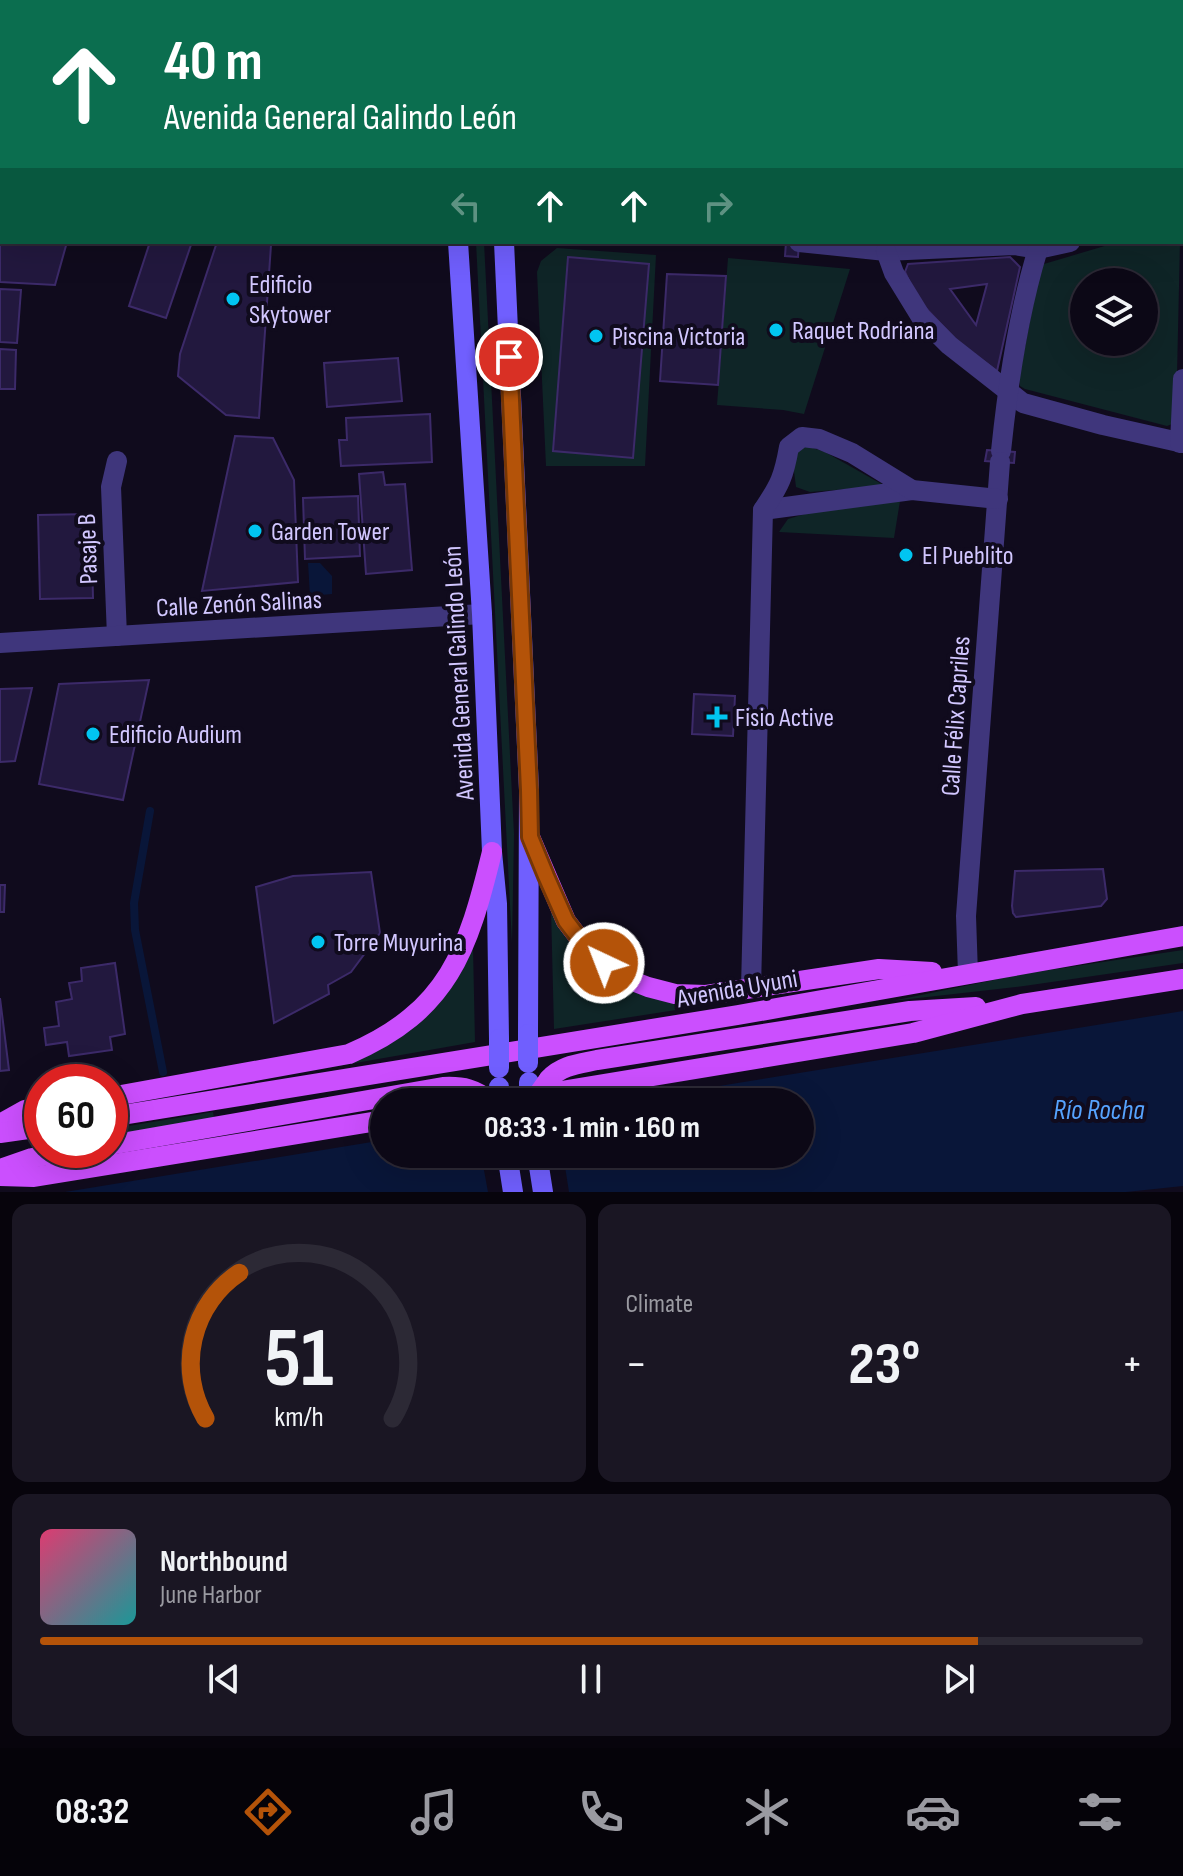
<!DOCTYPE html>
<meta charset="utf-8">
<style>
:root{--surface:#0c0816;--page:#1a1623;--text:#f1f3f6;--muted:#9a9aa1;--line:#2c2935;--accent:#b45309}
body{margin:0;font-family:"Sofia Sans Condensed",sans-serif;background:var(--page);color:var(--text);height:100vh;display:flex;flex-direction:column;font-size:30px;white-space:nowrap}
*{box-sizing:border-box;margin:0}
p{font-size:26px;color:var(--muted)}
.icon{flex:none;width:44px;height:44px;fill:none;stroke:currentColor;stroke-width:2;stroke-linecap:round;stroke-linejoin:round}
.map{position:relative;height:1192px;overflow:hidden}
.panel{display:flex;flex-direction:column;gap:12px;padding:12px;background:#07040c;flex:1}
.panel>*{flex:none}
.banner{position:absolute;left:0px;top:0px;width:1184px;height:244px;box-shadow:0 8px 32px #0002,0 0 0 2px var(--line);background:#0b6e4f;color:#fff;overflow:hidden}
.tools{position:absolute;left:1070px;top:268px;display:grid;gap:16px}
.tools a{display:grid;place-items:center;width:88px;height:88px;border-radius:50%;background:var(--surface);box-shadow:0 8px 32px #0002,0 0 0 2px var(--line);font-size:40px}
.speed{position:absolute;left:24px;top:1064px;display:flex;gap:16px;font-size:40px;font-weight:700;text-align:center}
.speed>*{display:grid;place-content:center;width:104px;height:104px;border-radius:50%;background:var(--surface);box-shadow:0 8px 32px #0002,0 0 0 2px var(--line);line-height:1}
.speed .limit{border:12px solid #d22;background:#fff;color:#111}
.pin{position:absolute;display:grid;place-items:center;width:68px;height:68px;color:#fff;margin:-34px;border:4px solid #fff;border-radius:50%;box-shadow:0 2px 8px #0007}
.me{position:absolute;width:88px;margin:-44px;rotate:317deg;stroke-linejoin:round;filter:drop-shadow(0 0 6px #0008)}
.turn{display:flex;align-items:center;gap:28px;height:168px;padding:0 32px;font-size:36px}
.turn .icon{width:104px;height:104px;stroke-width:2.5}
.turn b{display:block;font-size:56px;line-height:68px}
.lanes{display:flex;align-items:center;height:76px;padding:0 32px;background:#0003;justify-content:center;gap:40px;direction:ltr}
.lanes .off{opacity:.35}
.big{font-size:60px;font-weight:700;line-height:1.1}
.panel .widget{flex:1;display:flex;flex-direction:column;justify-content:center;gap:12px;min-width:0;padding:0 28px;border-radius:16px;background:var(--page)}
.panel .dial{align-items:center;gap:0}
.dial svg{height:208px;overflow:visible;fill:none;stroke:var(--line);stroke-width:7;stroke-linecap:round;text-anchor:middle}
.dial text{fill:var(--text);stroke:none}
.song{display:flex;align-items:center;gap:24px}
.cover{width:96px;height:96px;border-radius:12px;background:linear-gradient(135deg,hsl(340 70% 55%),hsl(180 70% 35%))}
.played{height:8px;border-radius:4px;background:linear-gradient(90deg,var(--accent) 85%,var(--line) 85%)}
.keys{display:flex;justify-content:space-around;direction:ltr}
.heat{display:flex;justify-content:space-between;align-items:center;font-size:44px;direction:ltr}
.panel .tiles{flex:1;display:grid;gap:12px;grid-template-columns:1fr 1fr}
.widget:last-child{grid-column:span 2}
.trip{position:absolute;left:370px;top:1088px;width:444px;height:80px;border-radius:40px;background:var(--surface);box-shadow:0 8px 32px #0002,0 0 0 2px var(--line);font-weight:700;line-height:80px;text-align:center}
.tabs{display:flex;height:128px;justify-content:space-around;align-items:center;background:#050309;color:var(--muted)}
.tabs .icon{width:56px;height:56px}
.tabs .current{color:var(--accent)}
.tabs b{font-size:36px;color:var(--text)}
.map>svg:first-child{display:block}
.green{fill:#0f2527;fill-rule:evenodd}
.water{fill:#091639}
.pier{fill:#100b1d}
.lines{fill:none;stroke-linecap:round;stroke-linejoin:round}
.stream{stroke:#091639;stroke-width:8}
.building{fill:#22183e;stroke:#3c2a69;stroke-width:2;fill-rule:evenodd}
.minor{stroke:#3f367c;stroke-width:20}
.secondary{stroke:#705ffe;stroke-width:20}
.primary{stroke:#cb4ffe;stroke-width:20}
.secondary-bridge{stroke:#705ffe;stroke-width:20}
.primary-bridge{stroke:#cb4ffe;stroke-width:20}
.route-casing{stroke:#753606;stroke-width:20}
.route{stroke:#b45309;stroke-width:14}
.poi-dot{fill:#01c5f1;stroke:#100b1d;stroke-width:3}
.labels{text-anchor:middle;stroke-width:8;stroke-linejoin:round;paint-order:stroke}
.poi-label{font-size:26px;fill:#d2c7ff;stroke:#100b1d;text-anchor:start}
.street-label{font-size:26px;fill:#d2c7ff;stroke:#100b1d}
.water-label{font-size:28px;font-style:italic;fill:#56a3fe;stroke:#100b1d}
</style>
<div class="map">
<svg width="1183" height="1192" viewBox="0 0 1183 1192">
<rect width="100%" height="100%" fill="#100b1d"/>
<g class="green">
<polygon points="476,242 484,242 514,834 512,944"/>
<path d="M1118 242H1180L1176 419 1172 424 1167 426 1025 389 1020 386 1019 379 1040 268 1044 264ZM1084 282H1144V342H1084Z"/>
<polygon points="557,248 656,255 645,466 546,466 537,272 541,261"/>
<polygon points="728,258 850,269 804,414 783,410 717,405"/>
<polygon points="807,446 825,452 885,486 810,492 796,487 794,471 797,451"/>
<polygon points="900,501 894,538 779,532 788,519 815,511"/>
<path d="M551 909C567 954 616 994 664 1000 683 1002 702 1002 721 1003L554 1029Z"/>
<polygon points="473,947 475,1042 327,1068 373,1052"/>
<polygon points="1183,950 1183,963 1024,986 892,1001 1023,974"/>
<polygon points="213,1112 214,1118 110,1137 110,1129"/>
</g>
<g class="water">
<polygon points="308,563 320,563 332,576 332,594 310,596"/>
<polygon points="1183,1011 1183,1186 1126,1192 65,1192 384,1140 384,1154 800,1154 800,1102 620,1102"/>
</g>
<polygon class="pier" points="481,1154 563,1154 569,1192 488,1192"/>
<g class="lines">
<polyline class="stream" points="150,811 134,903 135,930 163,1072"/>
</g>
<g class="building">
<polygon points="43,0 133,0 133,2 42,2"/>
<polygon points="330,0 380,0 381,2 330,2"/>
<rect x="0" y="47" width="2" height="51"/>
<polygon points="0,199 2,199 2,242 67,242 55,285 0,282"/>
<polygon points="150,242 192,242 166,318 129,306"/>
<polygon points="217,242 250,242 271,245 259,418 226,415 178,376 180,354"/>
<polygon points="786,242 799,242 798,257 785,256"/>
<polygon points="568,257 649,264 633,458 553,451"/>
<path d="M1010 257 1020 267 997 371 959 343 917 299 905 272 908 264ZM987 284 976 325 950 289Z"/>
<polygon points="667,274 726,276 718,385 660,381"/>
<polygon points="0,289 21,290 17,343 0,342"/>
<polygon points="0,349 16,350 15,389 0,389"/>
<polygon points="398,358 402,401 327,407 324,363"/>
<polygon points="430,414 432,462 341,466 339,440 347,440 346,418"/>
<polygon points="235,436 273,438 294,480 298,582 202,591"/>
<polygon points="987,450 1015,452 1014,463 985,461"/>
<polygon points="383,472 385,485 405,484 412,570 366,574 359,474"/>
<polygon points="358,496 360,556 305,559 303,498"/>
<polygon points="91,514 93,598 40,599 38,515"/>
<polygon points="149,680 123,800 39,784 59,684"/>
<polygon points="32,688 15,761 0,762 0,689"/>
<polygon points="694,694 735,696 733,736 692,734"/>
<polygon points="1103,869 1107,899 1101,906 1016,917 1013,913 1012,906 1015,871"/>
<polygon points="371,872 380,933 351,972 328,985 329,994 274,1023 256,887 293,876"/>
<polygon points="0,885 5,885 4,912 0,912"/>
<polygon points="115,963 125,1034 110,1037 112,1050 69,1056 67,1042 46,1045 44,1028 59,1026 56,1002 72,999 69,983 82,981 81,968"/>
<polygon points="0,998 9,1070 0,1071"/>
</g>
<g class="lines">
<g class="minor">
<polyline points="872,0 877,2"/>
<polyline points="1182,35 1183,35"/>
<polyline points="0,152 2,152"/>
<polyline points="1182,215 1183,215"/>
<polyline points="799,242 886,251 1014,245 1038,249 1070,242"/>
<polyline points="886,251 894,273 921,317 949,345 1023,403 1103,425 1183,443"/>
<polyline points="1180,443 1183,379"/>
<path d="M1001 451C1008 383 1018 314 1038 249"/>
<polyline points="763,510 912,490"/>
<polyline points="117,636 111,487 117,461"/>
<polyline points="0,643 482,614"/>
<polyline points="968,974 966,916 1000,462"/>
<path d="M751 988 763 510C780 485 784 476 789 447L802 437 819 439 852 453 912 490 998 499"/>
</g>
<g class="secondary">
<polyline points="444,0 444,2"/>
<polyline points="491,0 491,2"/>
<polyline points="458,242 482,614 492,852 497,904 499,1039"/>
<polyline points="504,242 529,790 528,1034"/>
<polyline points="507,1154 513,1192"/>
<polyline points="537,1154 543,1192"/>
</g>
<g class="primary">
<polyline points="530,837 566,921 582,942 604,963 625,978 648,987 675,994 706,995 879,969 932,972"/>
<path d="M549 1079C562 1065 579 1064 597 1060L910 1011 976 1007"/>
<path d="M110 1097 349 1054C449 1011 468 950 492 852"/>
<polyline points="495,1102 913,1033 1022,1004 1183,979"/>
<polyline points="110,1117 738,1015 1183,936"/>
<polyline points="0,1124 25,1110 42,1108"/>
<polyline points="0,1133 42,1127"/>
<path d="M110 1145 443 1087C463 1086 476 1089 491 1102"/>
<polyline points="0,1169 32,1158 79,1150"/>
<polyline points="0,1176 34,1177 384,1120"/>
</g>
<g class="secondary-bridge">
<polyline points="528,1034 528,1063"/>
<polyline points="499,1039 499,1068"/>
<polyline points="529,1082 529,1102"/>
<polyline points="499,1087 500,1102"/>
</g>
<polyline class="primary-bridge" points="533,1102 549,1079"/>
</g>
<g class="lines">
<defs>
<polyline id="route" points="509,357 529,790 530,837 546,876 566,921 582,942 604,963"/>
</defs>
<use href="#route" class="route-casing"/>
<use href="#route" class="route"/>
</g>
<g class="poi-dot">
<circle cx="233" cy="299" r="8"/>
<circle cx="776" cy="330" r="8"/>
<circle cx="596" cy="336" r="8"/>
<circle cx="255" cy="531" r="8"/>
<circle cx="906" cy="555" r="8"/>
<path d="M713 705h8v8h8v8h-8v8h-8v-8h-8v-8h8z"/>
<circle cx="93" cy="734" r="8"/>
<circle cx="318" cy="942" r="8"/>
</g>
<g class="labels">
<g class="poi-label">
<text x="249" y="293">Edificio<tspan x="249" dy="30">Skytower</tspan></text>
<text x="792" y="339">Raquet Rodriana</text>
<text x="612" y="345">Piscina Victoria</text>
<text x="271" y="540">Garden Tower</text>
<text x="922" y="564">El Pueblito</text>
<text x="735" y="726">Fisio Active</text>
<text x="109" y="743">Edificio Audium</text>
<text x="334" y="951">Torre Muyurina</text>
</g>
<g class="street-label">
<text transform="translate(87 549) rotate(-92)" y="9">Pasaje B</text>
<text transform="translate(239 603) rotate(-3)" y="9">Calle Zenón Salinas</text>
<text transform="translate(458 673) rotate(-93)" y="9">Avenida General Galindo León</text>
<text transform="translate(955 716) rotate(-86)" y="9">Calle Félix Capriles</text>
<text transform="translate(737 988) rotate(-10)" y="9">Avenida Uyuni</text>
</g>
<g class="water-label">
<text x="1099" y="1119">Río Rocha</text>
</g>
</g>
</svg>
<div class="tools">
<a><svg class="icon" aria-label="layers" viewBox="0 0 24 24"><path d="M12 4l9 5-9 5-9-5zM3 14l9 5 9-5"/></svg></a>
</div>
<div class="speed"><div class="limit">60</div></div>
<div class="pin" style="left:509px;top:357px;background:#d93025"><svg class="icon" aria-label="arrive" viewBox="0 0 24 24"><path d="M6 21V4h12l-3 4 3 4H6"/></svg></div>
<svg class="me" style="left:604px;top:963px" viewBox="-20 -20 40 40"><circle r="17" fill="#b45309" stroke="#fff" stroke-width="3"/><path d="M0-11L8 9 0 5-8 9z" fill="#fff"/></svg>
<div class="trip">08:33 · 1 min · 160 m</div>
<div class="banner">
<div class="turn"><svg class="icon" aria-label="ahead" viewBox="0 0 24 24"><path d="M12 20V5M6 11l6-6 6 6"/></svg><div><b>40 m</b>Avenida General Galindo León</div></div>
<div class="lanes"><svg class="icon off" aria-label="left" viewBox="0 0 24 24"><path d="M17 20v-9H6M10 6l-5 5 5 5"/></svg><svg class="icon" aria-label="ahead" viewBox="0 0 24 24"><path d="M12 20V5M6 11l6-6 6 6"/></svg><svg class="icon" aria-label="ahead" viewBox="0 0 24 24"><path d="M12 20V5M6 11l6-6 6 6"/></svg><svg class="icon off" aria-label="right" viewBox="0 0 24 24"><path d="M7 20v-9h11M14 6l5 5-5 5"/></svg></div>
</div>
</div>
<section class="panel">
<div class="tiles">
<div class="widget dial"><svg viewBox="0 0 100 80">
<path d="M14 69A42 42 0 1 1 86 69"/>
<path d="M14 69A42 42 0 0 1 27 13" stroke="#b45309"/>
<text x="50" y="56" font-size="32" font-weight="700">51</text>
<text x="50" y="72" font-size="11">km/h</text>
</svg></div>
<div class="widget"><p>Climate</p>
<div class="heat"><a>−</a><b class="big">23°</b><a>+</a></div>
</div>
<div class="widget">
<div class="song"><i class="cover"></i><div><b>Northbound</b><p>June Harbor</p></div></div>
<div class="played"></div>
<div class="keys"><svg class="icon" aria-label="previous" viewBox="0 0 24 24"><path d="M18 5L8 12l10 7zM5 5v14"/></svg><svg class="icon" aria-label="pause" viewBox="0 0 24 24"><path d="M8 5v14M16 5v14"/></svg><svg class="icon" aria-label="next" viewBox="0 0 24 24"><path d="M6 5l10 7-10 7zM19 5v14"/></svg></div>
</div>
</div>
</section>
<nav class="tabs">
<b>08:32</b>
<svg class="icon current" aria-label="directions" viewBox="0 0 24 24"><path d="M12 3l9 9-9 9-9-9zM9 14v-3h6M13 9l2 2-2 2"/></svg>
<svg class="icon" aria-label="music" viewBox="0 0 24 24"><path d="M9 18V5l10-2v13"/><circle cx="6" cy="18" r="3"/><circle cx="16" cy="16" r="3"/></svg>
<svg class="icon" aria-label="phone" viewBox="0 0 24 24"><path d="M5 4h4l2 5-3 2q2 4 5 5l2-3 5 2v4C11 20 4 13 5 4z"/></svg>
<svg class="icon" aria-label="climate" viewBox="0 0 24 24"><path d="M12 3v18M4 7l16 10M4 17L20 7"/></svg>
<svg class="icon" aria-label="car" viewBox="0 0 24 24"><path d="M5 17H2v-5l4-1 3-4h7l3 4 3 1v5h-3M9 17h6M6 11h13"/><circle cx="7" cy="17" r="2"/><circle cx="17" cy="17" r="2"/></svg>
<svg class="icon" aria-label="filters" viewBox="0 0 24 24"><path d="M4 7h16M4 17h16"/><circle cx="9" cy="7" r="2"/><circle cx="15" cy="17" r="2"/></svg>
</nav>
